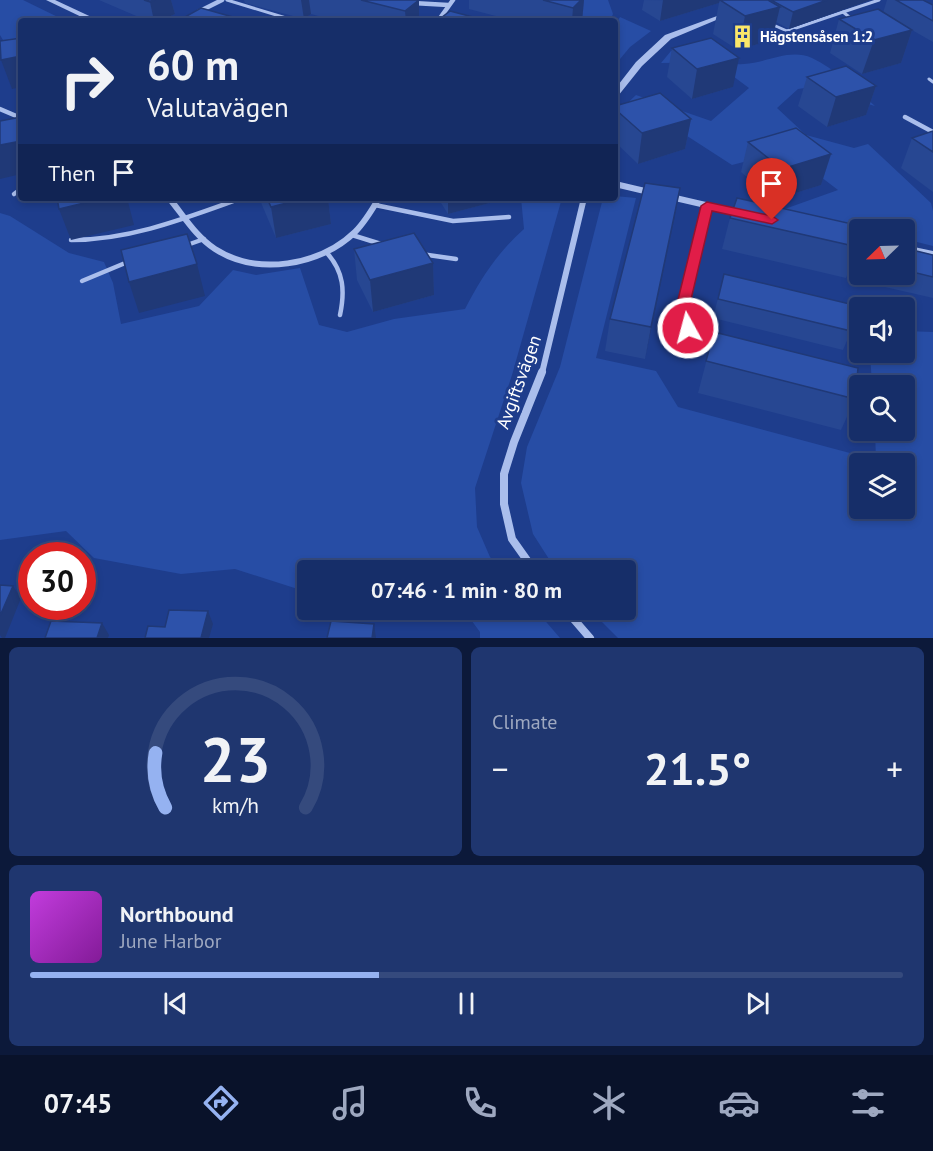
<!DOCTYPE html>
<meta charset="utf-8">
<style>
:root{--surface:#162e69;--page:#1f366f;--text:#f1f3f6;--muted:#9ea8c0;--line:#354a7d;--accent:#95b2f1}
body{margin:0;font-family:"PT Sans",sans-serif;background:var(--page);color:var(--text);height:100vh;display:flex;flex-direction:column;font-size:22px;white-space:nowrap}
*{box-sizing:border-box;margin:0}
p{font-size:20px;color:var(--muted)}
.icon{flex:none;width:33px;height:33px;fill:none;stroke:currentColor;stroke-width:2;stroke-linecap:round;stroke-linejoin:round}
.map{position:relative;height:638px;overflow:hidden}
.side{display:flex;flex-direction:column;gap:9px;padding:9px;background:#0c193a;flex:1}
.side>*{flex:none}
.guide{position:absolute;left:18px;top:18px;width:600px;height:183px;border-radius:6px;box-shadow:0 3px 9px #0003,0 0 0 2px var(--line);background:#162e69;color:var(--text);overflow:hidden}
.needle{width:39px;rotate:247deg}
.fabs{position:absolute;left:849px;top:219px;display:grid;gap:12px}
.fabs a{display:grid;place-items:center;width:66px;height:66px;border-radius:6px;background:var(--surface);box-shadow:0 3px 9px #0003,0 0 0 2px var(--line);font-size:30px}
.speed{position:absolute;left:18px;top:542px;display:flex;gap:12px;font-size:30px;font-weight:700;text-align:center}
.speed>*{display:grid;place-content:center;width:78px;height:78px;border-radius:50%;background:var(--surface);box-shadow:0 3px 9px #0003,0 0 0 2px var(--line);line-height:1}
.speed .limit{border:9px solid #d22;background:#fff;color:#111}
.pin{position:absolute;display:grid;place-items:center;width:51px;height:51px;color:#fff;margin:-62px -26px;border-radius:50% 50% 50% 0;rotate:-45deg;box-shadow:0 0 6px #0007}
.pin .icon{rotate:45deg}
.me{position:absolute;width:66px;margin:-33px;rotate:353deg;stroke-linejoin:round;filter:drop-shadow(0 0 4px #0008)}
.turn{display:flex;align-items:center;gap:21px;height:126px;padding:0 30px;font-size:27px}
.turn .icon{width:78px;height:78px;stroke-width:2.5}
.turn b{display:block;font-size:42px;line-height:51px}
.then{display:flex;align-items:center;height:57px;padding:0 30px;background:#0003;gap:12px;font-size:22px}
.big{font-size:45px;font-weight:700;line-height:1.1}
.side .widget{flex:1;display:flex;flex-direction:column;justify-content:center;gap:9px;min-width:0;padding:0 21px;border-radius:9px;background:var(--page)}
.side .dial{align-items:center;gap:0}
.dial svg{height:156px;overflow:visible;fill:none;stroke:var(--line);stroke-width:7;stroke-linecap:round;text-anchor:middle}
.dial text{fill:var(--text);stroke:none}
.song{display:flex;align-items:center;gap:18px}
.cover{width:72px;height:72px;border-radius:9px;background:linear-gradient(135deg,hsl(290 70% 55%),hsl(290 70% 35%))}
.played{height:6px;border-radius:3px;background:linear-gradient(90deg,var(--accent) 40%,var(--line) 40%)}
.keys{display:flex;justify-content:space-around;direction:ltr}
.heat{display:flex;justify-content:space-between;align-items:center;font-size:33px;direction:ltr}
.side .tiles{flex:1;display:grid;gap:9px;grid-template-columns:1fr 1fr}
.widget:last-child{grid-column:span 2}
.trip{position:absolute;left:297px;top:560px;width:339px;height:60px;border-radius:6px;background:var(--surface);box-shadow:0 3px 9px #0003,0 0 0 2px var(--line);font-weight:700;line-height:60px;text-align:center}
.menu{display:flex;height:96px;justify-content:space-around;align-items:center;background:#09122a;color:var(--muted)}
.menu .icon{width:42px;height:42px}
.menu .current{color:var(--accent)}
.menu b{font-size:27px;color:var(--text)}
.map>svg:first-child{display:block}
.green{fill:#274da5;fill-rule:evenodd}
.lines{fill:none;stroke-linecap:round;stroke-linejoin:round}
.service-far1{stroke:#aabeec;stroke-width:3}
.service{stroke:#aabeec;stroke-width:4.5}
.minor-far2{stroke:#aabeec;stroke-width:4.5}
.minor-far1{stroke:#aabeec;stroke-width:6}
.minor{stroke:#aabeec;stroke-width:8}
.tertiary{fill:#aabeec;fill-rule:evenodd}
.wall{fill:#274792}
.shaded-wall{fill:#203977}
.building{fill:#2d52aa;stroke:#203977;stroke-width:1.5}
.route{fill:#e11d48;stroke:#92132f;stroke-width:1.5}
.labels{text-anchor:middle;stroke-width:6;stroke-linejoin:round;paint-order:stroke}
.far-poi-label{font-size:15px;font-weight:bold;fill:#fff;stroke:#1e3d8c;text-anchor:start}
.street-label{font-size:18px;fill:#fff;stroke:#1e3d8c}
</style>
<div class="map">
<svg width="933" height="638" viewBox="0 0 933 638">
<rect width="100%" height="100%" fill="#1e3d8c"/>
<g class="green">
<polygon points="0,0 23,0 66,21 21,21 21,49 9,50 0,35"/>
<polygon points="567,0 608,0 613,14 610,21 577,21"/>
<polygon points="620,17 651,31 630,47 615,65 615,26"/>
<path d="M671 51C694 57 720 66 744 64 767 63 789 48 812 58 835 69 856 89 875 106L850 99 825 85 798 89 777 108 806 135 854 148 868 144 931 203 933 211V246L905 239 904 230 862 229 779 211 838 190 787 151 732 165 667 123 615 115 636 95 711 121 749 88 714 62 661 63Z"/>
<path d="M615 196 636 198 596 358 656 371 678 407 876 460 875 431 904 430V386L872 385 870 353 904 352 905 331 933 332V638H618L589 609H626V570H556L533 534 521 483 527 447 560 367 602 202ZM860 464H904V508H860Z"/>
<path d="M521 198H562L512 375 475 488 477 527 490 557 501 570H308L307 592 235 569 181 574 94 558 66 531 0 540V213L10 216 69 253 104 262 113 283 121 324 199 306 233 270 256 275 300 268 319 325 347 332 394 319 465 309C481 278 498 252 524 229Z"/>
<polygon points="463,609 535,609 560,638 480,638 480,632"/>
</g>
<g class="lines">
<g class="service-far1">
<polyline points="227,0 296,21"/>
<polyline points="853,20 843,12 879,0"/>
<polyline points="304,21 318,21"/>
<polyline points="771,24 787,31 843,12"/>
<polyline points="787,31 812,40 839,38"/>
<polyline points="929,79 933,82"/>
</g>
<g class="service">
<polyline points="14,194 21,189"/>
<polyline points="375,205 453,221 509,217"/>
<polyline points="352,235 381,244"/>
<path d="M71 240C131 240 186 218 242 198"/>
<polyline points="187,245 204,239"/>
<path d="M327 253C344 272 345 291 340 315"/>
<polyline points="421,254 456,259"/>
<polyline points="82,281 130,261"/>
</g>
<g class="minor-far2">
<polyline points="413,3 448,5"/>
<polyline points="198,12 222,0"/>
<polyline points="438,21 453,0"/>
<polyline points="0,109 21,118"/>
<polyline points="905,117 933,132"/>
</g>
<g class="minor-far1">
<polyline points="615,184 649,192"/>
<polyline points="671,197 740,213"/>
<path d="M169 198C183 215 196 237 215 249 257 276 320 266 355 232 365 222 372 210 379 198"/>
<polyline points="707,206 681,312 695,344 715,348"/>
<polyline points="904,248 933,254"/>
<polyline points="542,373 584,198"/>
</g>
<g class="minor">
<polyline points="534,570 512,539 504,504 504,474 514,442 542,372"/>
<polyline points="565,609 590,638"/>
</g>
<g class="tertiary">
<polygon points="46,0 55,0 100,21 90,21"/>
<polygon points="728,12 733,13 671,39 642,66 618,96 615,96 615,89 636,62 665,35"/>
</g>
</g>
<g class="wall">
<polygon points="99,0 171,0 175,14 160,21 148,21"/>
<polygon points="244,0 417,0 419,21 337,21 311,14 304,19 245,3"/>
<polygon points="469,0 584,0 582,21 515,21 469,9"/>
<polygon points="644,0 770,1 871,0 789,29 776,22 772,40 738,50 713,34 719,3 660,21 642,10"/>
<polygon points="887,0 923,0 933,5 933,42 912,30 901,63 862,74 830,53 839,19 883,13"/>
<polygon points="672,48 733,87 692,99 667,77"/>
<polygon points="807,77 876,86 866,115 827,127 798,106"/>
<polygon points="615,106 691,119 685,149 638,164 615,142"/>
<polygon points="933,131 933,192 901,168 912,138"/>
<polygon points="748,142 831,154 821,185 773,200 741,172"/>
<polygon points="260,198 328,198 331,224 276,238 262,205"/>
<polygon points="438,198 497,198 497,201 448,214"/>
<polygon points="730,218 858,247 846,278 722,249"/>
<polygon points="674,220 645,359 605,351 610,319"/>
<polygon points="904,248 933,255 933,298 885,287 886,274 904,274"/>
<polygon points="354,249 433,263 434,295 373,312 357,280"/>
<polygon points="724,274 851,331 843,350 713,318"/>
<polygon points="714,332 855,399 841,430 698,393"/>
</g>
<g class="shaded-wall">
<polygon points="155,0 171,0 175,14 160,21 154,21 150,2"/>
<polygon points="301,0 309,0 311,14 304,19"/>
<polygon points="419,0 419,21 406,21 405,11"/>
<polygon points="581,0 584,0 582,21 572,21 573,8"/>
<polygon points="663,0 727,0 720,0 719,3 660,21"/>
<polygon points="827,0 871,0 789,29 793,12"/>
<polygon points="780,7 772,40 738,50 745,16"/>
<polygon points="912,30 901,63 862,74 874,40"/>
<polygon points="21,56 21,87 12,89 1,60"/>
<polygon points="739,58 733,87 692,99 697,69"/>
<polygon points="876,86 866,115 827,127 836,97"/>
<polygon points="691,119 685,149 638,164 642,133"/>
<polygon points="21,141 21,174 0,179 0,145"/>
<polygon points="831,154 821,185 773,200 782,169"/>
<polygon points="680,188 674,220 645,359 651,327"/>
<polygon points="105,198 127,198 134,225 71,240 59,209"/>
<polygon points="306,198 328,198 331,224 276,238 271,207"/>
<polygon points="448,198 497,198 497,201 448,214"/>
<polygon points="433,263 434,295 373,312 370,280"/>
<polygon points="197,264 205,296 139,313 129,282"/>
<polygon points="13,586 21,598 5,638 2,638 0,635 0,616"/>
<polygon points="208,611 213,624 209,638 201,638"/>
<polygon points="102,623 109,635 108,638 97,638"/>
<polygon points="374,624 376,638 372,638"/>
</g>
<g class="building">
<polygon points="144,0 155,0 150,2"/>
<polygon points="361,0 419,0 405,11"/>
<polygon points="543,0 581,0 573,8"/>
<polygon points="720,0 768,0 780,7 745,16"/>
<polygon points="771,0 827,0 793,12"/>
<polygon points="896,0 923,0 933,5 933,21"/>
<polygon points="201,8 247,21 192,21 183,18"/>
<polygon points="878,9 912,30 874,40 839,19"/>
<polygon points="450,11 488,21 437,21"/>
<polygon points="21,38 21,56 1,60 0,41"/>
<polygon points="711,38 739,58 697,69 672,48"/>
<polygon points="846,66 876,86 836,97 807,77"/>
<polygon points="660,93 691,119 642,133 615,109 615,106"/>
<polygon points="21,117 21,141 0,145 0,121"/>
<polygon points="796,128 831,154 782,169 748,142"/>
<polygon points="933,131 933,152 912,138"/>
<polygon points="645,183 680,188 651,327 610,319"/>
<polygon points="57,198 105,198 59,209"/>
<polygon points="267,198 306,198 271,207"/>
<polygon points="737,198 861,226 861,230 860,230 858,247 730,218"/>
<polygon points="414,233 433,263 370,280 354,249"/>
<polygon points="187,234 197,264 129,282 121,250"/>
<polygon points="904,248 933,255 933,277 904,270"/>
<polygon points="724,274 854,305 851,331 718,299"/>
<polygon points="714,332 858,368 855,399 706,361"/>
<polygon points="0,585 13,586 0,616"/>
<polygon points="169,610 208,611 201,638 145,638 148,626 165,627"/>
<polygon points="51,621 102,623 97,638 45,638"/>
<polygon points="331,621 374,624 372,638 327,638"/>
</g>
<polygon class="route" points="707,202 772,216 778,220 772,224 712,211 688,312 695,328 688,333 683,331 675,312 701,206"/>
<defs>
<symbol id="building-bare" viewBox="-9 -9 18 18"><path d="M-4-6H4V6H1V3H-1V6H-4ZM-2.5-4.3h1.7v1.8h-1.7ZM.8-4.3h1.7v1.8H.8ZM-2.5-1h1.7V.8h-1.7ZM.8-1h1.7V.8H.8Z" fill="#fbe769" stroke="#1e3d8c" stroke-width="2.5" paint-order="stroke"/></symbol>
</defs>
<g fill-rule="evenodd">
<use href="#building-bare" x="726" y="20" width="33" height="33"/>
</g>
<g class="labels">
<g class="far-poi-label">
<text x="760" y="42">Hägstensåsen 1:2</text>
</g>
<g class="street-label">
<text transform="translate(519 382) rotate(-70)" y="6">Avgiftsvägen</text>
</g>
</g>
</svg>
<div class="fabs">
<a><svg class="needle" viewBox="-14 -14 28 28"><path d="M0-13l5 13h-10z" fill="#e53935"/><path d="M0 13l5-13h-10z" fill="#9ea8c0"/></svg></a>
<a><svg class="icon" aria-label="sound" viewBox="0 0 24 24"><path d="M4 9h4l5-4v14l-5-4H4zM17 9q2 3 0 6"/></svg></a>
<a><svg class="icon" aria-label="search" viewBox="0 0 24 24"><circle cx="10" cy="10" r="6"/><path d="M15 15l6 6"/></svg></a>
<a><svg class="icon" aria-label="layers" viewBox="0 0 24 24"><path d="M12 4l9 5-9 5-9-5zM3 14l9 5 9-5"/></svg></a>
</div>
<div class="speed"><div class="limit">30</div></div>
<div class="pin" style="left:772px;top:220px;background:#d93025"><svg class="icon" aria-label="arrive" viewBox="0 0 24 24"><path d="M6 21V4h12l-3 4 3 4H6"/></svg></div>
<svg class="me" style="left:688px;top:328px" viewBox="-20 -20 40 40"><circle r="17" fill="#e11d48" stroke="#fff" stroke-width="3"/><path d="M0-11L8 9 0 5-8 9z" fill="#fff"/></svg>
<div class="trip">07:46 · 1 min · 80 m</div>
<div class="guide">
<div class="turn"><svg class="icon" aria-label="right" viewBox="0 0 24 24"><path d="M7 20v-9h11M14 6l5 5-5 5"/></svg><div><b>60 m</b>Valutavägen</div></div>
<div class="then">Then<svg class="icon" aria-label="arrive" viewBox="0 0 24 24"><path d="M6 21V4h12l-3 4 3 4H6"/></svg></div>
</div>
</div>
<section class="side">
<div class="tiles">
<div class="widget dial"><svg viewBox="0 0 100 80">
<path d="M14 69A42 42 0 1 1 86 69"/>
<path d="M14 69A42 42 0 0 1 9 41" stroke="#95b2f1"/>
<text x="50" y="56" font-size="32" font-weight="700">23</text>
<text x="50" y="72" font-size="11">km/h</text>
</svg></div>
<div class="widget"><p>Climate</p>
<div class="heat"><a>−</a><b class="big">21.5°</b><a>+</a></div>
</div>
<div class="widget">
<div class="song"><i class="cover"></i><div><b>Northbound</b><p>June Harbor</p></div></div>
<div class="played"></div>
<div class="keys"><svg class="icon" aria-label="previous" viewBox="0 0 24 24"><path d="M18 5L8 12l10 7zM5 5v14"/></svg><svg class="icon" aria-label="pause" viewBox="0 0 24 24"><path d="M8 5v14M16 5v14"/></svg><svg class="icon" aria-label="next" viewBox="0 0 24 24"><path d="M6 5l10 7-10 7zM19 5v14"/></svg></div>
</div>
</div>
</section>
<nav class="menu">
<b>07:45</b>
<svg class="icon current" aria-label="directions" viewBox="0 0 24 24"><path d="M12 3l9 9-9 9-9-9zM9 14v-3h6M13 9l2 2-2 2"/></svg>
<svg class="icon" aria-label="music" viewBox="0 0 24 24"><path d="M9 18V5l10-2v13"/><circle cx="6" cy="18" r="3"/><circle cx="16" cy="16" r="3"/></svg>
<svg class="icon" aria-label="phone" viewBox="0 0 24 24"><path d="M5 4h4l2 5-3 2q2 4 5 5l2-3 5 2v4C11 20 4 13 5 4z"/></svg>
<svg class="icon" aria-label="climate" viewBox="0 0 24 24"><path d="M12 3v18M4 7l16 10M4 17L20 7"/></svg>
<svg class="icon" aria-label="car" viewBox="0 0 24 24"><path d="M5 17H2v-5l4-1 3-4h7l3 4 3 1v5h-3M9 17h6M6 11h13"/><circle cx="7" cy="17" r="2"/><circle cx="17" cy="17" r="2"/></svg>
<svg class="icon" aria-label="filters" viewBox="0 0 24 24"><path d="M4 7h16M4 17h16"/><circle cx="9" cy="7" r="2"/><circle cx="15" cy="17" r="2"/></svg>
</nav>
